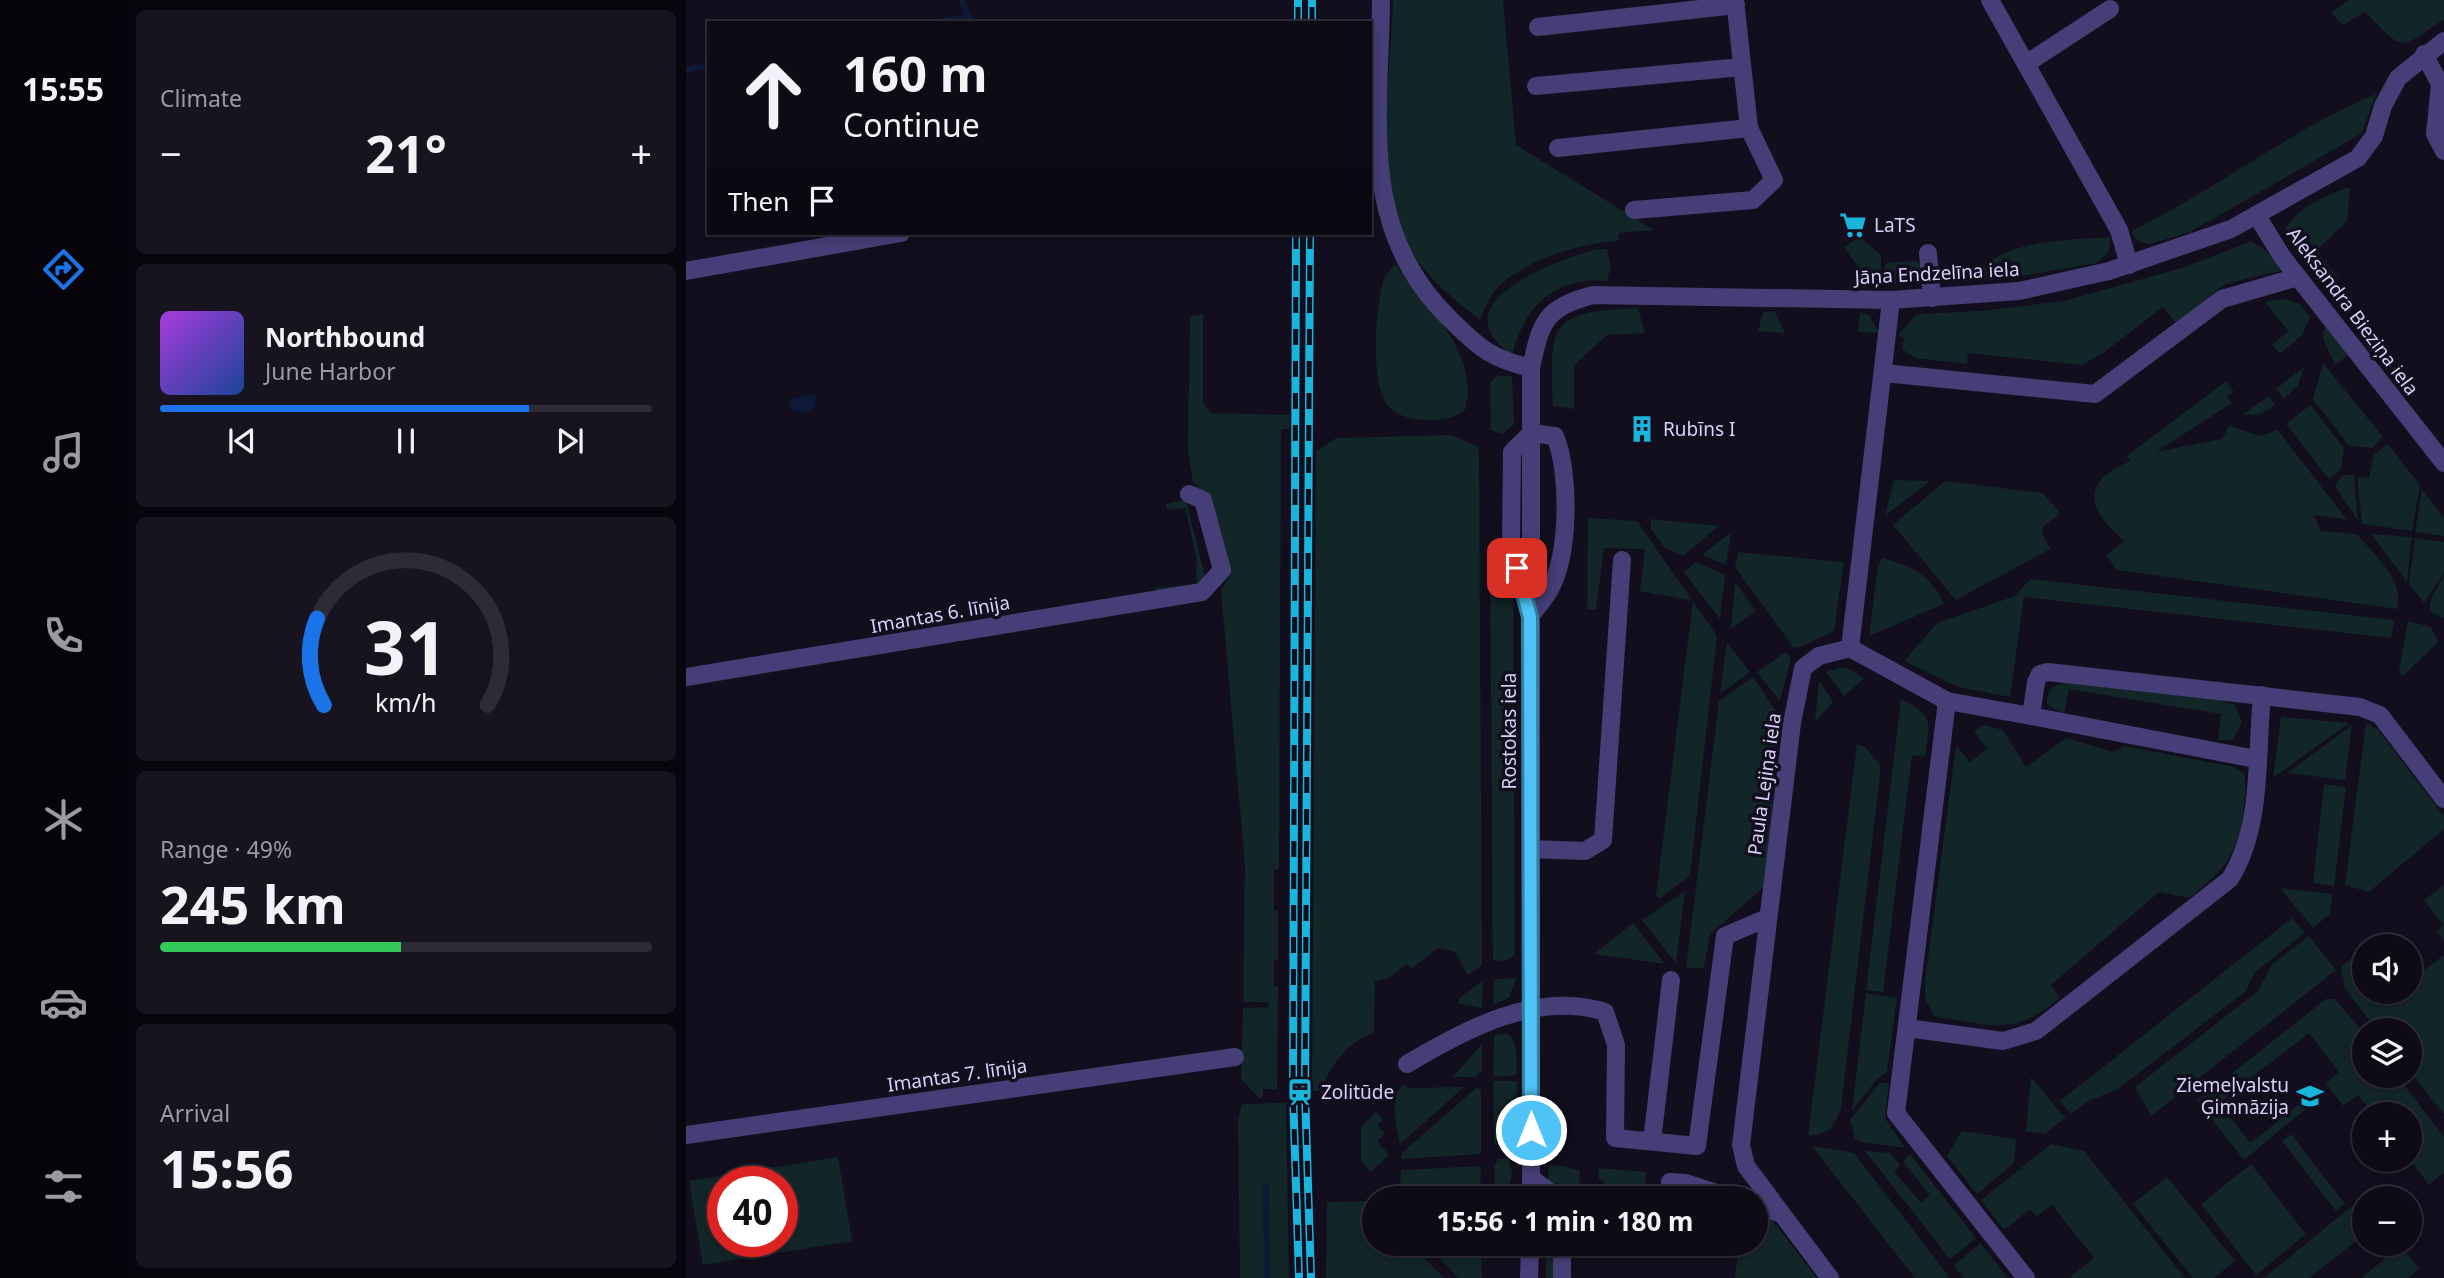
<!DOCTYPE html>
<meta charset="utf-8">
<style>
:root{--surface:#0e0a16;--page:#17131f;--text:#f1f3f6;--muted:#9b9aa1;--line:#2e2b35;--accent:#1a73e8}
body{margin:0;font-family:"Noto Sans",sans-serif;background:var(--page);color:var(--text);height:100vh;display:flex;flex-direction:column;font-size:26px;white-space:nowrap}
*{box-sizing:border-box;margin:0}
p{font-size:23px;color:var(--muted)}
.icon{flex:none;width:38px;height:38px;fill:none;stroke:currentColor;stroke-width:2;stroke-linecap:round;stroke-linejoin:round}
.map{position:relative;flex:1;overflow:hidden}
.side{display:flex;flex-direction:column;gap:10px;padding:10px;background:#08060c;width:560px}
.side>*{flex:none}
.banner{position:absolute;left:21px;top:21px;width:665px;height:214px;border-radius:0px;box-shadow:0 4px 10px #0003,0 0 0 2px var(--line);background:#0e0a16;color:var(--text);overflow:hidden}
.buttons{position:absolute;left:1666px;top:934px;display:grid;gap:14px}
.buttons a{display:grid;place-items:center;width:70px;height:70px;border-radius:50%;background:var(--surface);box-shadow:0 4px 10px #0003,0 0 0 2px var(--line);font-size:35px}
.speed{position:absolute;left:21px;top:1166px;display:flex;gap:14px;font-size:35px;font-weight:700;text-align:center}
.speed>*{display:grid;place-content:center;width:91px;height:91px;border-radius:50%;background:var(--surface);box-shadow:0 4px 10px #0003,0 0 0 2px var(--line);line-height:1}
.speed .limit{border:10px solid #d22;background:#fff;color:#111}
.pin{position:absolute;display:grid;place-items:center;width:60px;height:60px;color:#fff;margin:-30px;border-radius:14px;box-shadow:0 4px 10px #0006}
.me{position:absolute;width:77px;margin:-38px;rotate:0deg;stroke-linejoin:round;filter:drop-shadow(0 0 5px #0008)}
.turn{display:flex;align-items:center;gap:24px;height:147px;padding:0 21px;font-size:32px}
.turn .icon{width:91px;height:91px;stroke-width:2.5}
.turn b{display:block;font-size:49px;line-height:60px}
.then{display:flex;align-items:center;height:66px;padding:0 21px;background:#0003;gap:14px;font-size:26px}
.big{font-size:52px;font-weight:700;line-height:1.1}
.side .widget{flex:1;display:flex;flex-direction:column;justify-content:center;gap:10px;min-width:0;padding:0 24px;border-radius:10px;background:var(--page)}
.side .dial{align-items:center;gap:0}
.dial svg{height:182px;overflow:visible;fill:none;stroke:var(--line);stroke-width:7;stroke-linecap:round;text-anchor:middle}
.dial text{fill:var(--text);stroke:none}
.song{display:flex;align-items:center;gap:21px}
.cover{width:84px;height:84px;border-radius:10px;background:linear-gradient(135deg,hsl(280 70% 55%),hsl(220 70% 35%))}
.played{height:7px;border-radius:4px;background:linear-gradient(90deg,var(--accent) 75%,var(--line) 75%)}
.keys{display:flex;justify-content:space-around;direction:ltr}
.heat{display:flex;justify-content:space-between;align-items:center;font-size:38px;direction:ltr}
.charge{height:10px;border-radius:5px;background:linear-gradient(90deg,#34c759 49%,var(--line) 0)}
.trip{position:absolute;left:676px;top:1186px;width:406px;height:70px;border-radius:35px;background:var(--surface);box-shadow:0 4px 10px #0003,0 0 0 2px var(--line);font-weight:700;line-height:70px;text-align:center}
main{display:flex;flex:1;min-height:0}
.tab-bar{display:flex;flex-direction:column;width:126px;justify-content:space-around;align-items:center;background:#060409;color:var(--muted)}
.tab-bar .icon{width:49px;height:49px}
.tab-bar .active{color:var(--accent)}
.tab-bar b{font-size:32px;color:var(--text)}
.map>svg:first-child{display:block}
.green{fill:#122527;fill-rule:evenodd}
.water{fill:#0e1937}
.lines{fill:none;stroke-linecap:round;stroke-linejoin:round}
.stream{stroke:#0e1937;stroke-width:6}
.minor{stroke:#463f77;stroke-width:18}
.rail-casing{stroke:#1ab5dc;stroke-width:8}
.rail{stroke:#120e1d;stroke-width:5;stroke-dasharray:16;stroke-linecap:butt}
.route-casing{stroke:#337fa1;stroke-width:18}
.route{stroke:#4fc3f7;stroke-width:12}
.labels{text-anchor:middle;stroke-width:7;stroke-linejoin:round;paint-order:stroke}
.poi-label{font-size:19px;fill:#d9d0fa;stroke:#120e1d;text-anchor:start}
.street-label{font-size:19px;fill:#d9d0fa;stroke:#120e1d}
</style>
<main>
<nav class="tab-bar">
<b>15:55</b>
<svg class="icon active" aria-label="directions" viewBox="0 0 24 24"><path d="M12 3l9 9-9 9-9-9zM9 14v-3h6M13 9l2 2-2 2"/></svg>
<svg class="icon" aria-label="music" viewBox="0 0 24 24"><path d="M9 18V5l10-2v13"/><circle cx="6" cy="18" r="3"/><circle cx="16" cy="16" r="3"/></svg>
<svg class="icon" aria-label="phone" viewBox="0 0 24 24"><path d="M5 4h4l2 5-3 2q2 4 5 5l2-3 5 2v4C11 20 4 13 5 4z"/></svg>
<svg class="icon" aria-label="climate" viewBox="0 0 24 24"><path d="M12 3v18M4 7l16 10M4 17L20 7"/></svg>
<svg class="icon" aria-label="car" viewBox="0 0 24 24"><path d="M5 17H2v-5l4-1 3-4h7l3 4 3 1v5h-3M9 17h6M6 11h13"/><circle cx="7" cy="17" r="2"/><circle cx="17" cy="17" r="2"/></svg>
<svg class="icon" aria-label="filters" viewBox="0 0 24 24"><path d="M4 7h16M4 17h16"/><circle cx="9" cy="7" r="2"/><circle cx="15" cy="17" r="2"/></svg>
</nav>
<section class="side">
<div class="widget"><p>Climate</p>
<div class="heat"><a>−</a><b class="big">21°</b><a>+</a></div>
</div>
<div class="widget">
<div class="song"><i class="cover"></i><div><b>Northbound</b><p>June Harbor</p></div></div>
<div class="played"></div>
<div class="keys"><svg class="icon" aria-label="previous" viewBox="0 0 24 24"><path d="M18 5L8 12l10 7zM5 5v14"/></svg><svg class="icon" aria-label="pause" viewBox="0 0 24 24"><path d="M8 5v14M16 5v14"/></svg><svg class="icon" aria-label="next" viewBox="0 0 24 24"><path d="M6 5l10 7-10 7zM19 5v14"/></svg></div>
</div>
<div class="widget dial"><svg viewBox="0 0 100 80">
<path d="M14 69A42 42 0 1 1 86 69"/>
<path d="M14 69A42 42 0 0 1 11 31" stroke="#1a73e8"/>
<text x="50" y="56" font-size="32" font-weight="700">31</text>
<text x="50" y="72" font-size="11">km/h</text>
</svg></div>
<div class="widget"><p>Range · 49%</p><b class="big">245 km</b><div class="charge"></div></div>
<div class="widget"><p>Arrival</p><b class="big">15:56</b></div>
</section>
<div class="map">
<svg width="1758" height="1278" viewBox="0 0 1758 1278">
<rect width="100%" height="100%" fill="#120e1d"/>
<g class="green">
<path d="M707 0H817L830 145 968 230 933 233 932 241C894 243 847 258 816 283 805 292 799 308 794 320 763 296 727 266 713 229 690 172 705 63 707 0Z"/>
<path d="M1663 0H1758V19C1712 51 1718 52 1679 12L1657 25 1645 13Z"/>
<path d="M1690 94 1676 133 1649 149 1504 232 1464 244 1454 242 1446 235 1447 230C1531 189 1606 129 1690 94Z"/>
<path d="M1664 187 1661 221 1634 247 1633 253 1652 278 1649 296 1599 230C1608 210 1642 193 1664 187Z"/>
<polygon points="1174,237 1195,255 1195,285 1180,278 1158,247"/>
<path d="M1425 237 1422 253 1411 263 1325 278 1291 280C1305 238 1389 240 1425 237Z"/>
<polygon points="1565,241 1582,252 1595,271 1539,284 1490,323 1477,307 1416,354 1395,365 1282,353 1281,364 1229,358 1216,349 1218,338 1212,335 1231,314 1295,311 1378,301 1496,268"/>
<path d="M910 249H921L925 266 921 281C869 276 838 307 826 355 751 303 869 261 910 249Z"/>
<polygon points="1229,261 1235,265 1239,280 1232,283 1197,285 1200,263"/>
<path d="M709 264C740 305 795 354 779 410 766 420 754 420 738 420 727 419 713 417 704 408 683 387 689 303 699 277 701 273 706 268 709 264Z"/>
<polygon points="1598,299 1614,304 1624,317 1616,335 1594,354 1586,345 1602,331 1579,302"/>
<path d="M952 308 959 333 921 335 888 365V409L867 406C863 321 865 312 952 308Z"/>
<polygon points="1089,311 1099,333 1072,331 1077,312"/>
<polygon points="1174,312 1184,316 1193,333 1172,332"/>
<polygon points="517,314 517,402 524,413 604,415 603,429 595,429 595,432 593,869 588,870 588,910 592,911 592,959 588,960 588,986 592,987 591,1089 577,1089 577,1098 573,1098 555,1079 557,1008 583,1007 582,1002 557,1002 559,867 535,590 543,576 520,495 507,482 502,449 504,316"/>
<polygon points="1639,324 1662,355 1649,365 1637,339"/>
<polygon points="1637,363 1697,437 1686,448 1663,446 1627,399"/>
<polygon points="1618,367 1612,385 1598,399 1590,389"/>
<polygon points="811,376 826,376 828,424 816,434 805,430 804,383"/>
<path d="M1540 381 1548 392 1541 397 1546 403 1470 452 1536 439 1543 426 1575 436 1592 430 1661 520 1628 515 1635 531 1671 534C1689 556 1719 579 1711 609L1431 570 1420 555 1438 541C1401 509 1394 481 1445 461L1441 456Z"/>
<polygon points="1583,396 1589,405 1575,414 1556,415"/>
<polygon points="1624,405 1658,448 1655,469 1643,479 1600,424"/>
<path d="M766 435 792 447 793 455 796 965 782 975 769 952 752 948 725 969 721 964 703 978 689 981 688 1033C659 1042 647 1065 633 1091H626L630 452 650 438Z"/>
<polygon points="1702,444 1734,485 1726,531 1676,524 1671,477 1683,478 1688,455"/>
<polygon points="1657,475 1668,475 1672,521 1649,486"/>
<polygon points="1208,480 1244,481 1199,516"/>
<polygon points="1259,481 1357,493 1374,513 1358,526 1356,532 1364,549 1270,600 1207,525"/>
<polygon points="1736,489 1758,518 1758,536 1729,532"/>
<polygon points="500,500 519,577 515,586 471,592 470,588 510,584 511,559 499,508 481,510 480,504"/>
<polygon points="902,518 951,521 1031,636 1004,876 974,898 970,896 1007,601 954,591 959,549 918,548 910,609 901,609"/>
<polygon points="965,519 1033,526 997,556 979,548 965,529"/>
<polygon points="1045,532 1040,565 1016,555"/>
<polygon points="1685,534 1726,537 1721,582"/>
<polygon points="1729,538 1758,542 1758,573 1738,603 1723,584"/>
<polygon points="1052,552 1158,562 1148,631 1112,648 1107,647 1049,567"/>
<polygon points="815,557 827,584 829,955 819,961 807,960 804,562"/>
<path d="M1197 558C1227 567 1244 574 1258 604L1183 636 1192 564Z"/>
<polygon points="1010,562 1039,575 1034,619 998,572"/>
<path d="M1758 576V618C1731 612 1750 591 1758 576Z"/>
<polygon points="1344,579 1708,620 1705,638 1338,597 1324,697 1272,687 1218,661 1251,623 1329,596"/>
<polygon points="1049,582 1070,611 1045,629"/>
<polygon points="1722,621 1745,627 1752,642 1716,677 1713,671"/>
<polygon points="1041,642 1064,672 1034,694"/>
<polygon points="1100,652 1105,658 1094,701 1071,672"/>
<polygon points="1154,668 1161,668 1178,678 1158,696 1140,672"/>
<polygon points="1067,677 1094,717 1079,886 1024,934 1018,968 1000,968 1033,701"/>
<polygon points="1133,680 1147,702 1129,722 1129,721"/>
<path d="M1381 683 1533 700 1549 705 1556 722 1547 740H1532L1535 714 1383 689 1378 715 1361 704C1361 688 1366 686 1381 683Z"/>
<path d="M1215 699C1250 717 1243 721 1239 757L1226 755 1197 992 1180 990Z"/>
<polygon points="1595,717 1663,723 1587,778"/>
<polygon points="1680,723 1691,729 1758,816 1758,829 1683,892 1659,885"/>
<path d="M1299 725 1317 730 1340 767 1380 738 1428 752 1438 746 1548 767 1558 773C1561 785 1559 794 1558 806 1552 855 1540 869 1503 898L1473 892 1365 985 1374 998C1326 1038 1305 1025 1248 1016L1239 998V981L1270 745 1284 762 1301 749 1288 731Z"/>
<polygon points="1666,725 1659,780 1601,773"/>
<path d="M1171 744 1179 747 1195 766 1155 1108C1149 1127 1142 1134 1122 1136Z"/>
<polygon points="1638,784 1660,787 1648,886 1627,883"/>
<polygon points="1758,885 1758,941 1751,931 1757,925 1738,900"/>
<polygon points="1594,888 1646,894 1644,914 1627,928"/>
<polygon points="999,891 990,963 956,920"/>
<polygon points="1606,918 1619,933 1569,972 1559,992 1430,1090 1402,1101 1385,1114 1374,1101"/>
<polygon points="947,923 979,964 908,954"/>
<polygon points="1623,936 1650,970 1465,1116 1449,1087 1572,991 1586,964"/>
<polygon points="1674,951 1678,957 1678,992 1724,992 1724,981 1758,955 1758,1114 1724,1072 1724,1031 1692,1031 1659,989 1655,967"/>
<polygon points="830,978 823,998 807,1005 808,979"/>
<polygon points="797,980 796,1008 773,1004 773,998"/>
<polygon points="1180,993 1211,998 1201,1072 1192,1078 1166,1111"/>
<polygon points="1640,999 1649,999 1678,1033 1678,1076 1711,1076 1758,1137 1758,1172 1743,1185 1724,1160 1724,1115 1688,1115 1672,1095 1657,1106 1640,1083 1653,1072 1623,1033 1533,1103 1564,1143 1624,1096 1628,1102 1558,1160 1511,1101"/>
<path d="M820 1033C834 1041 830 1061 831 1075L807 1077 808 1038 809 1035Z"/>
<polygon points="796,1044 796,1071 789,1077 767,1077"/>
<polygon points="1345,1077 1379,1118 1359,1134 1340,1131"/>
<polygon points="807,1081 831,1081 831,1145 808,1145"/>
<polygon points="1194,1083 1203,1083 1199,1118 1219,1148 1176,1142 1169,1139 1164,1120"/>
<path d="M717 1084 722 1088 778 1087 714 1144C711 1124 702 1100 717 1084Z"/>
<polygon points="790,1088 795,1089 795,1154 716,1159 715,1154"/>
<polygon points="600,1103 603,1278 554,1278 552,1120 556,1104"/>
<polygon points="690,1112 697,1120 691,1125 699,1133 691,1141 703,1155 685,1172 675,1160 675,1127"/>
<polygon points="1276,1131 1330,1139 1328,1163 1291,1194 1261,1156"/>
<polygon points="1605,1134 1659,1204 1650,1211 1596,1141"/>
<polygon points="1365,1144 1398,1151 1499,1278 1383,1278 1408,1258 1366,1205 1351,1216 1344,1209 1318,1230 1295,1200"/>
<polygon points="1126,1146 1168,1153 1264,1278 1229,1278"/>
<polygon points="1179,1151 1204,1153 1214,1165 1208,1171 1235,1203 1244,1195 1217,1162 1224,1154 1290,1238 1264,1259"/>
<path d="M152 1157 166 1241 17 1265 3 1181ZM96 1181V1241H37V1181Z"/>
<polygon points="823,1158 826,1173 821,1199 808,1199 809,1165 812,1159"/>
<polygon points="863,1164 894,1170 892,1196 878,1199 862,1180"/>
<polygon points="1565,1164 1620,1234 1570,1275 1515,1204"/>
<polygon points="795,1166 794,1199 713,1199 715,1170"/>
<polygon points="912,1168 960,1172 959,1199 918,1199 918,1181 913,1180"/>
<polygon points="1481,1177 1549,1261 1528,1278 1507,1278 1447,1204"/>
<polygon points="679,1201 688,1210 688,1244 725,1244 758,1278 640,1278 641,1202"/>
<polygon points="1666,1206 1678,1221 1678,1235 1623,1278 1578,1278"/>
<polygon points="1069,1217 1087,1221 1131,1278 1049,1278 1053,1244 1069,1244"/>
<polygon points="1294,1243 1322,1278 1278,1278 1268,1266"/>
<polygon points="739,1244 795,1244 796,1278 773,1278"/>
<rect x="860" y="1244" width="11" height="34"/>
<polygon points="1715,1246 1733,1269 1722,1278 1675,1278"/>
</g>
<polygon class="water" points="121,394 130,395 129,407 120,413 104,409 104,400"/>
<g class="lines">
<g class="stream">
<polyline points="275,0 286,23"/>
<polyline points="247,23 283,16"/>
<polyline points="0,70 23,65"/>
<polyline points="580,1186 581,1278"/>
</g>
<g class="minor">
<path d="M695 0C694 119 671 230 765 320 793 348 806 359 845 368"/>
<polyline points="1304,0 1433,230 1443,265"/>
<polyline points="852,27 1050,5"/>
<polyline points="1738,54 1754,84 1749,134 1758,151"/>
<polyline points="1340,64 1424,9"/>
<polyline points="850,86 1056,67"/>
<polyline points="872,148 1063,128 1049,0"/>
<polyline points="948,210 1067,200 1088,180 1063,128"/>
<polyline points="1571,216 1597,258 1758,463"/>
<polyline points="1242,253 1246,298"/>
<polyline points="0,271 215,233"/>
<polyline points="1198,373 1409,394 1536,299 1612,277"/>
<polyline points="838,593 825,544 826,452 845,433"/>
<path d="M844 617C850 608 858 600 863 591 884 556 884 472 869 436L845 433"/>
<polyline points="1164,648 1261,701 1345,716 1350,682 1354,674 1362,672 1674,707 1694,715 1758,799"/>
<polyline points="0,677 516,592 536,570 517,500 503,494"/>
<polyline points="1261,701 1210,1113 1340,1278"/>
<polyline points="1345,716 1570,759"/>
<polyline points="845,849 899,851 917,840 936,560"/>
<path d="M1221 1028 1317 1041 1350 1031 1544 879C1577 826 1570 756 1576 695"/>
<path d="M721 1064C778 1030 851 990 919 1012L930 1045 929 1138 1011 1146 1039 936 1081 918"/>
<polyline points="0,1135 549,1057"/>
<polyline points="966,1141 985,980"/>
<polyline points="845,1178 873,1199"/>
<path d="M845 1199V368C855 322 858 308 907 295L1205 300 1333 291 1423 271 1545 229 1672 158 1688 136 1697 106 1712 78 1758 41"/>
<polyline points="983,1199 984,1182 1000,1183 1049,1199"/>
<polyline points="1069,1205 1093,1213"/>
<polyline points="876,1244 876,1278"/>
<polyline points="843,1278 844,1244"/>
<polyline points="1144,1278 1060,1166 1055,1145 1106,723 1117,668 1133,656 1164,648 1205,300"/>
</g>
<defs>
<g id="rail">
<polyline points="612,23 612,0"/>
<polyline points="626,23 626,0"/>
<polyline points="610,233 607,1092 613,1278"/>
<polyline points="624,233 619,1092 625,1278"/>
</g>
</defs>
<use href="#rail" class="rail-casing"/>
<use href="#rail" class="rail"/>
</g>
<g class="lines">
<defs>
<polyline id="route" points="831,568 844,617 845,1130"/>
</defs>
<use href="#route" class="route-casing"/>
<use href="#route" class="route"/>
</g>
<defs>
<symbol id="supermarket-bare" viewBox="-9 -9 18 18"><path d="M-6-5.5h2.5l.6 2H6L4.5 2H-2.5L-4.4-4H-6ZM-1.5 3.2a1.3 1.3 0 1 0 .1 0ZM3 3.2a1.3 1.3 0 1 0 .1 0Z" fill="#1ab5dc" stroke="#120e1d" stroke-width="2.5" paint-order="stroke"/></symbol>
<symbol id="building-bare" viewBox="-9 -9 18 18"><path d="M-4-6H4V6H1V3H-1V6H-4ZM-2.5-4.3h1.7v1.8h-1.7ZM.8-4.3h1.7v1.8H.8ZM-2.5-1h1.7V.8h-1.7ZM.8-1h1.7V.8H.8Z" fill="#1ab5dc" stroke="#120e1d" stroke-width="2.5" paint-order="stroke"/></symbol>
<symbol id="station-bare" viewBox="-9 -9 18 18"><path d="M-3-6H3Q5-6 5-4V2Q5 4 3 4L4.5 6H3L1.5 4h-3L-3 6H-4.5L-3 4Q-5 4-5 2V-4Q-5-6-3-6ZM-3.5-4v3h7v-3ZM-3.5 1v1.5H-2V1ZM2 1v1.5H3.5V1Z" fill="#1ab5dc" stroke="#120e1d" stroke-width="2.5" paint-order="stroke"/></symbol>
<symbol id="school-bare" viewBox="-9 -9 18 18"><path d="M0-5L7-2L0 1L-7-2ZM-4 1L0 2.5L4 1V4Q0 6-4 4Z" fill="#1ab5dc" stroke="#120e1d" stroke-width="2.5" paint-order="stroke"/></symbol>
</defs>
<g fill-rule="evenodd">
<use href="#supermarket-bare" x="1148" y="206" width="38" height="38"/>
<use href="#building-bare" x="937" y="410" width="38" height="38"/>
<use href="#station-bare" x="595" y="1073" width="38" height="38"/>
<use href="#school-bare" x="1605" y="1077" width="38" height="38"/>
</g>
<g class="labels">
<g class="poi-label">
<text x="1188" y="232">LaTS</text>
<text x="977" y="436">Rubīns I</text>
<text x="1603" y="1092" text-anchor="end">Ziemeļvalstu<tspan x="1603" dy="22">Ģimnāzija</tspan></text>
<text x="635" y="1099">Zolitūde</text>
</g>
<g class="street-label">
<text transform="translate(1251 273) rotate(-3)" y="7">Jāņa Endzelīna iela</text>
<text transform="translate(1667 311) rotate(53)" y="7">Aleksandra Bieziņa iela</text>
<text transform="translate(254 614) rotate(-10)" y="7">Imantas 6. līnija</text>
<text transform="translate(823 731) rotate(-90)" y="7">Rostokas iela</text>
<text transform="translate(1078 784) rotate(-82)" y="7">Paula Lejiņa iela</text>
<text transform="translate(271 1075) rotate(-8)" y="7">Imantas 7. līnija</text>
</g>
</g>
</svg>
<div class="buttons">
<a><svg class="icon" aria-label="sound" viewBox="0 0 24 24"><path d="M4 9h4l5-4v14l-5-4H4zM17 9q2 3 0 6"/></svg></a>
<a><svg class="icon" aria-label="layers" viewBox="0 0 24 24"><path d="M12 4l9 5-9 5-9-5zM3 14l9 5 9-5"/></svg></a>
<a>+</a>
<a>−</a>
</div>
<div class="speed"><div class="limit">40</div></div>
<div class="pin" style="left:831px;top:568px;background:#d93025"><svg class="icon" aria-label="arrive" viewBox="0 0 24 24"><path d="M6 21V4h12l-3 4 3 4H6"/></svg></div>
<svg class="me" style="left:845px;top:1130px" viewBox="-20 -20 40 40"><circle r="17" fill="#4fc3f7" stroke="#fff" stroke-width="3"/><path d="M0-11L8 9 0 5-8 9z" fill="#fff"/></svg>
<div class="trip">15:56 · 1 min · 180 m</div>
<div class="banner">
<div class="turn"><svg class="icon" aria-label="ahead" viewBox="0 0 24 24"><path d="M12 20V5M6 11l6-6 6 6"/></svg><div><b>160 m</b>Continue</div></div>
<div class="then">Then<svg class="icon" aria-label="arrive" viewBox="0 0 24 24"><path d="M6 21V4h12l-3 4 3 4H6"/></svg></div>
</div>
</div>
</main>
